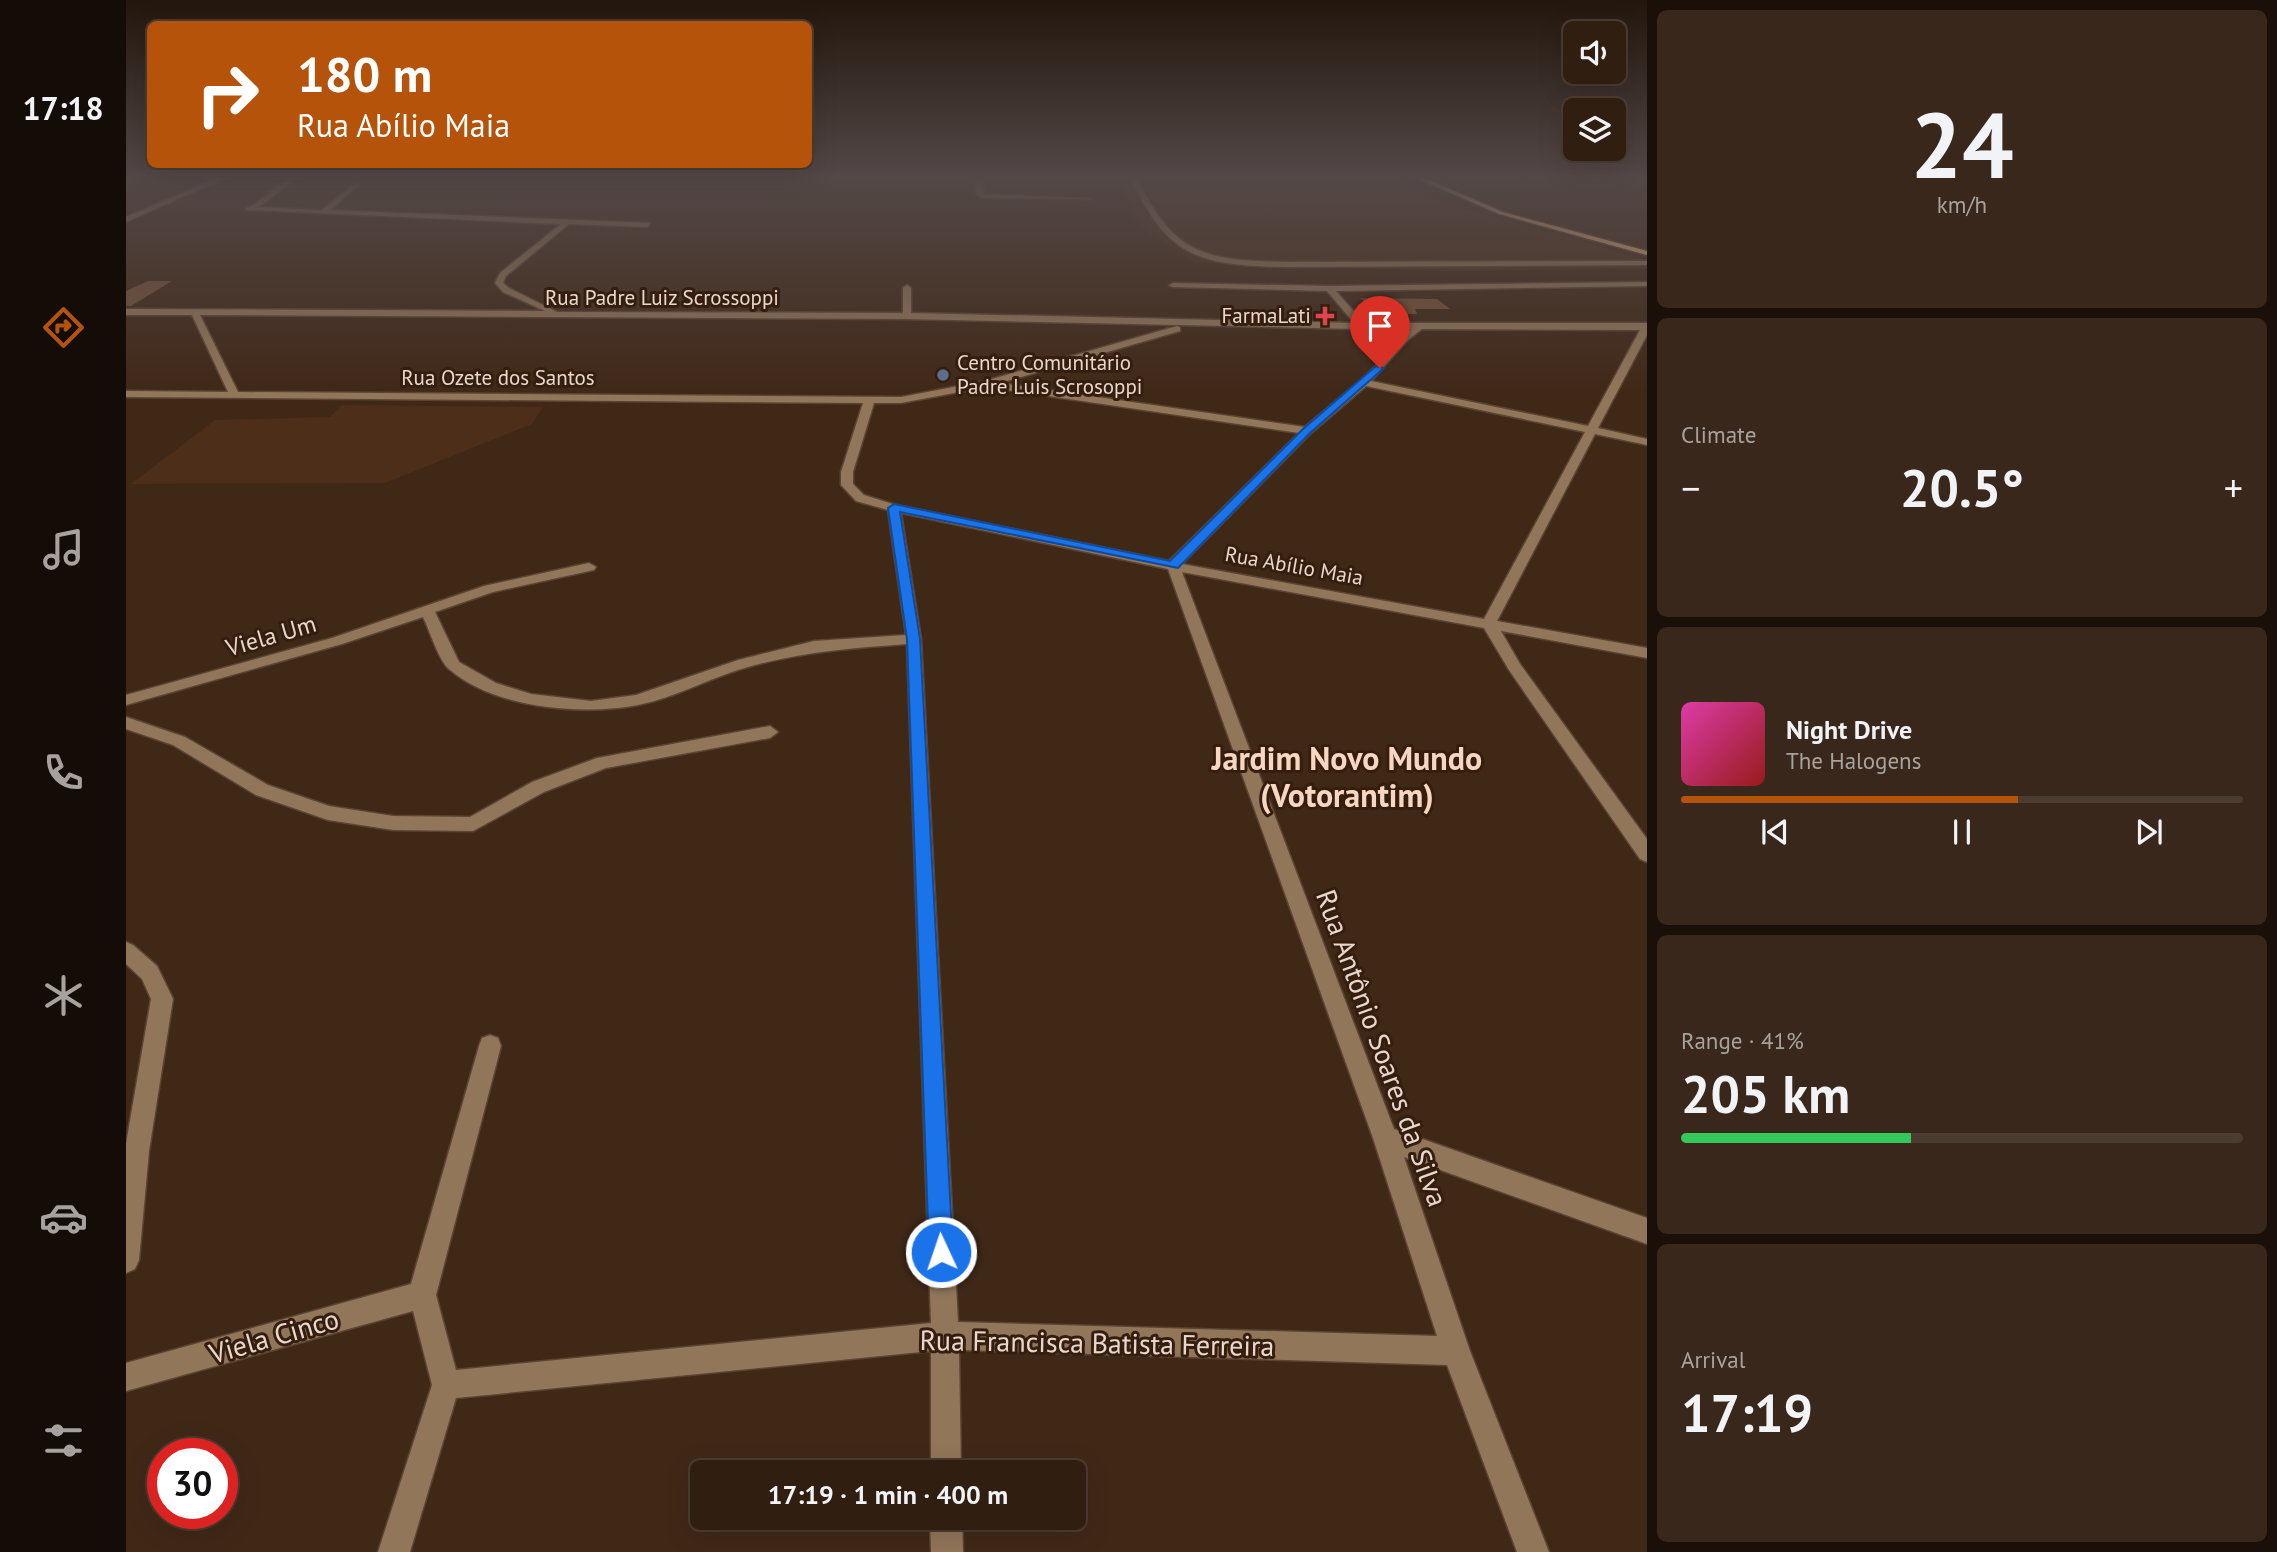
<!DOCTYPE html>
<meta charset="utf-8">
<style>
:root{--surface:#301e11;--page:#38271a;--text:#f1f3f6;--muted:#a8a29f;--line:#4b3c31;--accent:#b45309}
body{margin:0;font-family:"PT Sans",sans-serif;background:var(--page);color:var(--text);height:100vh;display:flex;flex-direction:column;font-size:26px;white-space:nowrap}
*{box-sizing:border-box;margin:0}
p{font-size:23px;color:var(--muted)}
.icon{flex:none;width:38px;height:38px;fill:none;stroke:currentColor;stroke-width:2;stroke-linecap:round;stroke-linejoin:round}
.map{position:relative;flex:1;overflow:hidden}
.details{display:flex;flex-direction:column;gap:10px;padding:10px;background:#1a1009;width:630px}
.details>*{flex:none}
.banner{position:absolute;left:21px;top:21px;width:665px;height:147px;border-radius:10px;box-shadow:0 7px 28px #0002,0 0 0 2px var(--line);background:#b45309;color:#fff;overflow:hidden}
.buttons{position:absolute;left:1437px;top:21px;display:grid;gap:14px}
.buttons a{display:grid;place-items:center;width:63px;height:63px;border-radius:10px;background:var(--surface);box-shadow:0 7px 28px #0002,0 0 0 2px var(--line);font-size:35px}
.speed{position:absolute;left:21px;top:1438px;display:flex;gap:14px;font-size:35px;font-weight:700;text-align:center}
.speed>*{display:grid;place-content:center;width:91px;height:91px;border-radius:50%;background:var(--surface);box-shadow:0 7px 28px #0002,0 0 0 2px var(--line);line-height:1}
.speed .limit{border:10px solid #d22;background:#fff;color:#111}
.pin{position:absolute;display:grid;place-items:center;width:60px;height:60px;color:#fff;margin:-72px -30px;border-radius:50% 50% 50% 0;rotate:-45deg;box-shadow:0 0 7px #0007}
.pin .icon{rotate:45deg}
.me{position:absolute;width:77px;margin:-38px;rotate:357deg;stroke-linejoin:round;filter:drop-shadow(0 0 5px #0008)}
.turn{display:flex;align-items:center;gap:24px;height:147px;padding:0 35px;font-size:32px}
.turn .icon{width:91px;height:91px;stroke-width:2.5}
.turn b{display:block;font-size:49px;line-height:60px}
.big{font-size:52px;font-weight:600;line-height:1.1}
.details .tile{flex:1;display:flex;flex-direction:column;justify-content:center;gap:10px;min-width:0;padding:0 24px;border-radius:10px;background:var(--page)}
.details .dial{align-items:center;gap:0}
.dial b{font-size:91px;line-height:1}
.song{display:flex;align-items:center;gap:21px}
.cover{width:84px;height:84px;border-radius:10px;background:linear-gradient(135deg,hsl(320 70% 55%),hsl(0 70% 35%))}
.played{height:7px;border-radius:4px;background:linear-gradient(90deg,var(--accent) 60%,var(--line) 60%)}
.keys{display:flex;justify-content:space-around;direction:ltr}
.heat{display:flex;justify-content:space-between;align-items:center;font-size:38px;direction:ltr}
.charge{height:10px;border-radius:5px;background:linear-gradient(90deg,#34c759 41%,var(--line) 0)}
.trip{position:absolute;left:564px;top:1460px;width:396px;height:70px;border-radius:10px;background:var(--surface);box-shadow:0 7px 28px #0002,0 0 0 2px var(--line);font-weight:600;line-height:70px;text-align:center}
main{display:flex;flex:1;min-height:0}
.dock{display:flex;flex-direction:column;width:126px;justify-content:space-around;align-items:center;background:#130c07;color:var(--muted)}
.dock .icon{width:49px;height:49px}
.dock .selected{color:var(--accent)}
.dock b{font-size:32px;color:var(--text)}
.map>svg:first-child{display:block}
.built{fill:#4c2e19}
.building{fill:#745138}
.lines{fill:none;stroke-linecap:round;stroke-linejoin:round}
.minor-casing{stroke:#5b4434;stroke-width:3}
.major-casing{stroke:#5b4434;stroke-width:3}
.minor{fill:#927659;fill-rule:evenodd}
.major{fill:#f7bc80;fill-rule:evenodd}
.route{fill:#1a73e8;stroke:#114b97;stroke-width:2}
.health-dot{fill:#e0444e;stroke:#361e0e;stroke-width:2.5}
.service-dot{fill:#5c6f8a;stroke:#361e0e;stroke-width:2.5}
.labels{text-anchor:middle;stroke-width:6;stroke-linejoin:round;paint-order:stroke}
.far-street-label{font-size:21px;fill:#e7d7cd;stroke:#361e0e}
.far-poi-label{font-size:21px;fill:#e7d7cd;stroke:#361e0e;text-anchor:end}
.street-label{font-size:24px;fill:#e7d7cd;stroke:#361e0e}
.near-street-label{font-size:28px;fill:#e7d7cd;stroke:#361e0e}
.district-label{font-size:32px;font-weight:bold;fill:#f7d7c2;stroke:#361e0e}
</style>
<main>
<nav class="dock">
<b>17:18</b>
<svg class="icon selected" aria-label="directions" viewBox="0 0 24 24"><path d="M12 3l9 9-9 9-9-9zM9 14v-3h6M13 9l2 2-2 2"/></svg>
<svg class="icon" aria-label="music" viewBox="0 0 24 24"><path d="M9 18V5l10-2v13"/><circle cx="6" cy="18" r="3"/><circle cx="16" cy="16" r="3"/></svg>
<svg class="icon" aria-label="phone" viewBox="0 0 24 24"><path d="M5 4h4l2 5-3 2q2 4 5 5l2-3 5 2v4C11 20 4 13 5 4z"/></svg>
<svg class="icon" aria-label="climate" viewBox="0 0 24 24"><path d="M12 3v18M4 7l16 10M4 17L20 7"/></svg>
<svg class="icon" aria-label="car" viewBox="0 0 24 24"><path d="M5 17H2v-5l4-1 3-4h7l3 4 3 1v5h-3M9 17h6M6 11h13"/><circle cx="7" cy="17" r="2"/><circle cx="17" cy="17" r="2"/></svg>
<svg class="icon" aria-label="filters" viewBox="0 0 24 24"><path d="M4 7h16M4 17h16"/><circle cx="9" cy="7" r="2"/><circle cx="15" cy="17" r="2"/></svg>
</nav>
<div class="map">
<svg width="1521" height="1552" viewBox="0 0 1521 1552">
<rect width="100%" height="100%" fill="#402817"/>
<g class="built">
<polygon points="993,175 1266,175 1313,201 1521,260 1521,269 1311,271 1069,263 1040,243 1025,236 1009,219"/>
<polygon points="216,405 417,407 406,424 259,483 5,484 89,420 204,417"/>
</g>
<g class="building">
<polygon points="22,281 46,281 5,306 0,306 0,291"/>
<polygon points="1234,298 1311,299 1324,309 1289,309 1291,314 1254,314"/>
</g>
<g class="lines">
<defs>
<g id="minor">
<polygon points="10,175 9,176 0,180 0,176"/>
<polygon points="98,175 107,175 0,222 0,217"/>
<path d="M167 175H175L133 207 196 210 231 182 233 185 204 210 524 223 521 227 443 224 380 276 377 283 383 288 431 312 777 313V288L781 285 785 288V313L1228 323 1201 291 1047 287 1043 285 1047 283 1203 286 1521 282V286L1210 291 1238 323H1521V335L1472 428 1521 439V445L1469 434 1371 621 1521 648V658L1375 631 1394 664 1521 839V862L1514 859 1383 670 1358 628 1056 572 1268 1129 1521 1218V1244L1278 1157 1344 1351 1423 1552H1391L1321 1365 833 1350 835 1472H805V1351L330 1398 284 1552H252L306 1385 287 1311 0 1391V1363L285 1284 353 1046 356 1038 364 1035 372 1038 375 1046 310 1295 330 1370 805 1323 781 644C727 648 675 652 622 667 585 677 549 698 512 705 455 716 367 708 323 669 313 661 303 629 297 617L216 644 0 705V695L206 638 358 586 463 563 470 567 468 570 367 592 309 612 333 662 370 683 405 694 465 701 510 695 612 660 688 641 780 635 762 510 730 501 715 485V472L737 403 0 397V391L102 392 66 315H0V309L419 311 377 292 369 283 374 273 435 224 120 210V208L124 207ZM74 315 781 319 1233 329 1255 339 1264 352 1234 381 1179 427 874 383 1054 331V327L1051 326 859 381 775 397 112 392ZM1248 329H1285L1269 345 1261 335ZM1296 329 1514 330 1462 426 1245 381 1283 339ZM1240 386 1459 432 1358 619 1056 564 1185 433ZM860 387H861L1173 433 1043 561 770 505 738 495 727 484V472L748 403H775ZM775 513 1042 569 1247 1138 1311 1336 832 1322 795 639Z"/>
<polygon points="850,175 856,175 858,194 965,199 856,198 850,194"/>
<path d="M1004 175H1010C1046 254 1076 260 1159 262L1521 261V265L1159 267C1073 265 1040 258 1004 175Z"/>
<polygon points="0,717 59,737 142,785 203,806 267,816 344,817 406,782 471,758 644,726 652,732 644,738 480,768 418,792 347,831 267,830 202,820 130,795 47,745 0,729"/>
<polygon points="0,942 7,945 31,966 47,999 23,1151 13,1260 9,1269 0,1273 0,1144 25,999 16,979 0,964"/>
<polygon points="804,1517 836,1517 837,1552 805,1552"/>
</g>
<polygon id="major" points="1283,175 1292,175 1377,212 1521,251 1521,255 1373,214"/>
</defs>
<use href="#minor" class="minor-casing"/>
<use href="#major" class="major-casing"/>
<use href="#minor" class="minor"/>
<use href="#major" class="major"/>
</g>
<linearGradient id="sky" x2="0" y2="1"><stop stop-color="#23160d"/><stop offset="0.45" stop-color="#534847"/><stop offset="1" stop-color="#534847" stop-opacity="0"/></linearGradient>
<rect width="1521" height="393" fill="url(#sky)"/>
<polygon class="route" points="1250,366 1258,368 1184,433 1052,568 774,512 794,639 827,1252 823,1261 815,1264 806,1261 803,1252 781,639 762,508 768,504 1044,561 1177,429"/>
<path class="health-dot" d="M1195.5 305.5h7v7h7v7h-7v7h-7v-7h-7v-7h7z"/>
<circle class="service-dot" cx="817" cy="375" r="7"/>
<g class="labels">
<g class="far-street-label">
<text x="536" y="305">Rua Padre Luiz Scrossoppi</text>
<text x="372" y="385">Rua Ozete dos Santos</text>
<text transform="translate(1168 566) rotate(10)" y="7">Rua Abílio Maia</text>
</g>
<g class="far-poi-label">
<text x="1185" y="323">FarmaLati</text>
<text x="831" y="370" text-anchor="start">Centro Comunitário<tspan x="831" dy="24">Padre Luis Scrosoppi</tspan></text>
</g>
<g class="street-label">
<text transform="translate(145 636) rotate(-16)" y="8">Viela Um</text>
</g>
<g class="near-street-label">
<text transform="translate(1256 1048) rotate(70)" y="10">Rua Antônio Soares da Silva</text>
<text transform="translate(148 1336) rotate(-16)" y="10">Viela Cinco</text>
<text transform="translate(971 1343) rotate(1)" y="10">Rua Francisca Batista Ferreira</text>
</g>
<g class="district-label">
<text x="1221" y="770">Jardim Novo Mundo<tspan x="1221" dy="37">(Votorantim)</tspan></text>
</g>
</g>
</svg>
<div class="buttons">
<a><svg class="icon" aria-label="sound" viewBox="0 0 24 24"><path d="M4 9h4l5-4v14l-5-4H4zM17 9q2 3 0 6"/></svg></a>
<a><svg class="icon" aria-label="layers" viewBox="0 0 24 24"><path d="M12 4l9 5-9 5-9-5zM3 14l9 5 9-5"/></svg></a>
</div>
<div class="speed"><div class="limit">30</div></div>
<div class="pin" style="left:1254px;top:368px;background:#d93025"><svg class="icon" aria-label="arrive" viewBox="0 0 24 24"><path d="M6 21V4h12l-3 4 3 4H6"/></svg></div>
<svg class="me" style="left:815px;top:1252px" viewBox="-20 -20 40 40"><circle r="17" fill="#1a73e8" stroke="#fff" stroke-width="3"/><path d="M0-11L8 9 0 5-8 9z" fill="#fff"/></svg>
<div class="trip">17:19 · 1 min · 400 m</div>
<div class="banner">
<div class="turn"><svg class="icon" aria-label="right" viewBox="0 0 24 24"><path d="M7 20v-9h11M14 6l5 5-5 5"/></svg><div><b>180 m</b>Rua Abílio Maia</div></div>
</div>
</div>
<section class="details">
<div class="tile dial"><b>24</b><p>km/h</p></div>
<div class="tile"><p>Climate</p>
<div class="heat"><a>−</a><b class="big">20.5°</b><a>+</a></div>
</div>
<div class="tile">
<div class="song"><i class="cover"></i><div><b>Night Drive</b><p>The Halogens</p></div></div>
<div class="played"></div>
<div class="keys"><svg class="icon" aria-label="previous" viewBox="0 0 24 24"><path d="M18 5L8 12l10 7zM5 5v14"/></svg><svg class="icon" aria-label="pause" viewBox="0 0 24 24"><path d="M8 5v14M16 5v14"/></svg><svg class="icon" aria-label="next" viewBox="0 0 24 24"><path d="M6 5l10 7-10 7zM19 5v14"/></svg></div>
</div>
<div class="tile"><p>Range · 41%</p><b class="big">205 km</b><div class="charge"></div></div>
<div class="tile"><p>Arrival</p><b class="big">17:19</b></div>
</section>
</main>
